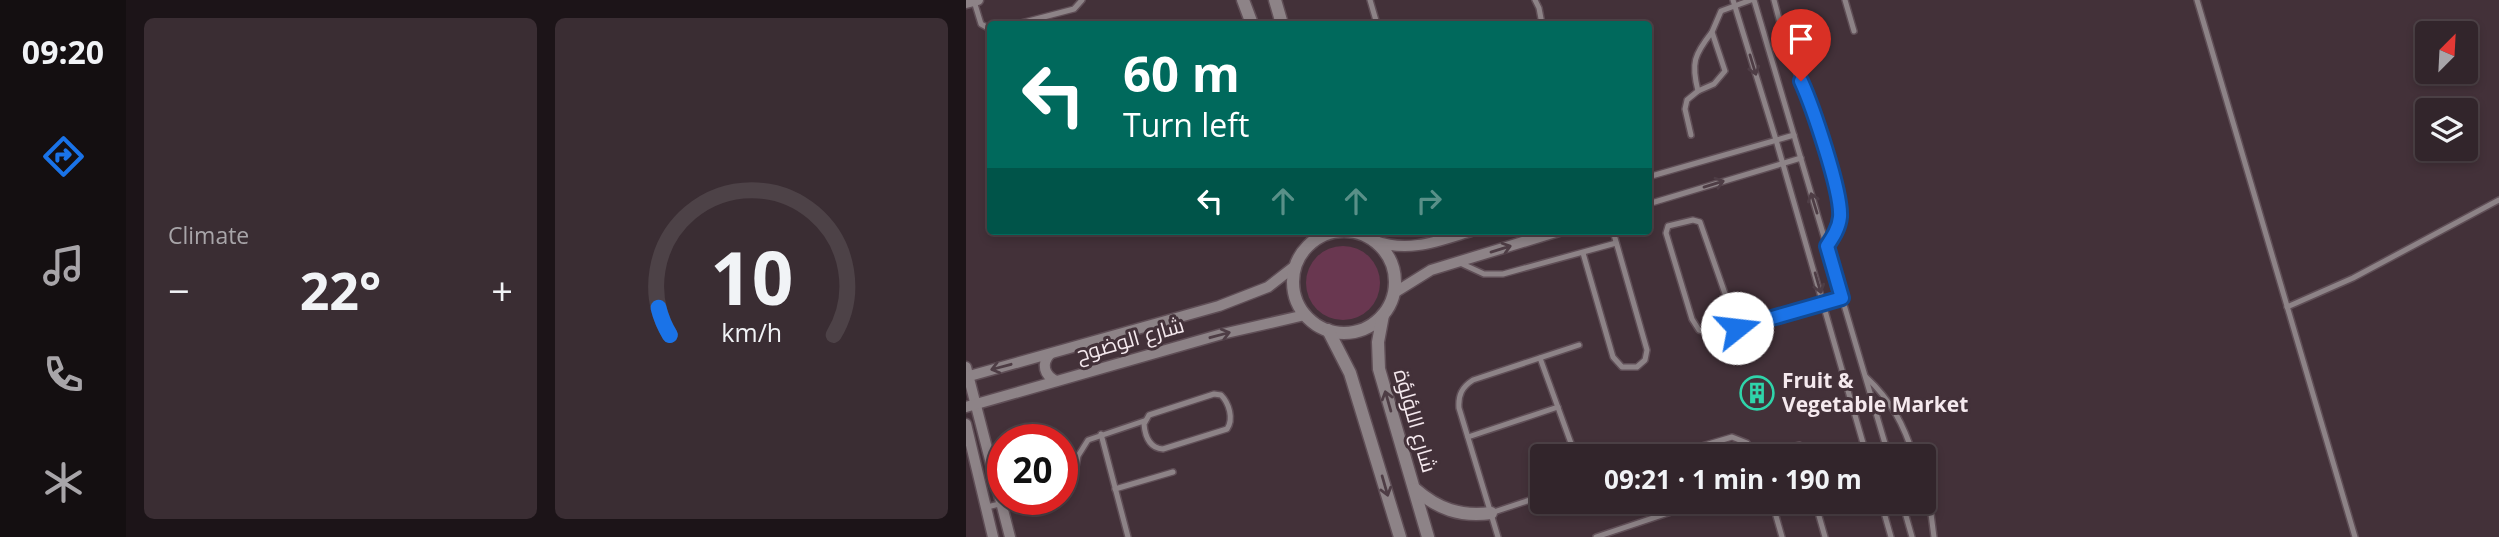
<!DOCTYPE html>
<meta charset="utf-8">
<style>
:root{--surface:#32252b;--page:#3a2d33;--text:#f1f3f6;--muted:#a8a5a9;--line:#4d4247;--accent:#1a73e8}
body{margin:0;font-family:"Open Sans",Cairo,sans-serif;background:var(--page);color:var(--text);height:100vh;display:flex;flex-direction:column;font-size:26px;white-space:nowrap}
*{box-sizing:border-box;margin:0}
p{font-size:23px;color:var(--muted)}
.icon{flex:none;width:38px;height:38px;fill:none;stroke:currentColor;stroke-width:2;stroke-linecap:round;stroke-linejoin:round}
.map{position:relative;flex:1;overflow:hidden}
.sheet{display:flex;flex-direction:column;gap:18px;padding:18px;background:#1c1418;width:840px}
.sheet>*{flex:none}
.banner{position:absolute;left:21px;top:21px;width:665px;height:214px;border-radius:7px;box-shadow:0 4px 10px #0003,0 0 0 2px var(--line);background:#00695c;color:#fff;overflow:hidden}
.needle{width:46px;rotate:24deg}
.controls{position:absolute;left:1449px;top:21px;display:grid;gap:14px}
.controls a{display:grid;place-items:center;width:63px;height:63px;border-radius:7px;background:var(--surface);box-shadow:0 4px 10px #0003,0 0 0 2px var(--line);font-size:35px}
.speed{position:absolute;left:21px;top:424px;display:flex;gap:14px;font-size:35px;font-weight:700;text-align:center}
.speed>*{display:grid;place-content:center;width:91px;height:91px;border-radius:50%;background:var(--surface);box-shadow:0 4px 10px #0003,0 0 0 2px var(--line);line-height:1}
.speed .limit{border:10px solid #d22;background:#fff;color:#111}
.pin{position:absolute;display:grid;place-items:center;width:60px;height:60px;color:#fff;margin:-72px -30px;border-radius:50% 50% 50% 0;rotate:-45deg;box-shadow:0 0 7px #0007}
.pin .icon{rotate:45deg}
.me{position:absolute;width:77px;margin:-38px;rotate:74deg;stroke-linejoin:round;filter:drop-shadow(0 0 5px #0008)}
.turn{display:flex;align-items:center;gap:24px;height:147px;padding:0 21px;font-size:32px}
.turn .icon{width:91px;height:91px;stroke-width:2.5}
.turn b{display:block;font-size:49px;line-height:60px}
.lanes{display:flex;align-items:center;height:66px;padding:0 21px;background:#0003;justify-content:center;gap:35px;direction:ltr}
.lanes .off{opacity:.35}
.big{font-size:52px;font-weight:700;line-height:1.1}
.sheet .card{flex:1;display:flex;flex-direction:column;justify-content:center;gap:10px;min-width:0;padding:0 24px;border-radius:10px;background:var(--page)}
.sheet .dial{align-items:center;gap:0}
.dial svg{height:182px;overflow:visible;fill:none;stroke:var(--line);stroke-width:7;stroke-linecap:round;text-anchor:middle}
.dial text{fill:var(--text);stroke:none}
.heat{display:flex;justify-content:space-between;align-items:center;font-size:38px;direction:ltr}
.sheet .tiles{flex:1;display:grid;gap:18px;grid-template-columns:repeat(2,1fr)}
.trip{position:absolute;left:564px;top:444px;width:406px;height:70px;border-radius:7px;background:var(--surface);box-shadow:0 4px 10px #0003,0 0 0 2px var(--line);font-weight:700;line-height:70px;text-align:center}
main{display:flex;flex:1;min-height:0}
.tabs{display:flex;flex-direction:column;width:126px;justify-content:space-around;align-items:center;background:#140f11;color:var(--muted)}
.tabs .icon{width:49px;height:49px}
.tabs .on{color:var(--accent)}
.tabs b{font-size:32px;color:var(--text)}
.map>svg:first-child{display:block}
.green{fill:#693750}
.lines{fill:none;stroke-linecap:round;stroke-linejoin:round}
.service-casing{stroke:#5f4e56;stroke-width:8}
.minor-casing{stroke:#5f4e56;stroke-width:13}
.tertiary-casing{stroke:#5f4e56;stroke-width:15}
.service{stroke:#8d8387;stroke-width:5}
.minor{stroke:#8d8387;stroke-width:10}
.tertiary{stroke:#8d8387;stroke-width:12}
.oneway{stroke:#4e3d45}
.route-casing{stroke:#114b97;stroke-width:18}
.route{stroke:#1a73e8;stroke-width:12}
.labels{text-anchor:middle;stroke-width:6;stroke-linejoin:round;paint-order:stroke}
.street-label{font-size:21px;fill:#f5e9ee;stroke:#433139}
.poi-label{font-size:21px;font-weight:bold;fill:#f5e9ee;stroke:#433139;text-anchor:start}
</style>
<main>
<nav class="tabs">
<b>09:20</b>
<svg class="icon on" aria-label="directions" viewBox="0 0 24 24"><path d="M12 3l9 9-9 9-9-9zM9 14v-3h6M13 9l2 2-2 2"/></svg>
<svg class="icon" aria-label="music" viewBox="0 0 24 24"><path d="M9 18V5l10-2v13"/><circle cx="6" cy="18" r="3"/><circle cx="16" cy="16" r="3"/></svg>
<svg class="icon" aria-label="phone" viewBox="0 0 24 24"><path d="M5 4h4l2 5-3 2q2 4 5 5l2-3 5 2v4C11 20 4 13 5 4z"/></svg>
<svg class="icon" aria-label="climate" viewBox="0 0 24 24"><path d="M12 3v18M4 7l16 10M4 17L20 7"/></svg>
</nav>
<section class="sheet">
<div class="tiles">
<div class="card"><p>Climate</p>
<div class="heat"><a>−</a><b class="big">22°</b><a>+</a></div>
</div>
<div class="card dial"><svg viewBox="0 0 100 80">
<path d="M14 69A42 42 0 1 1 86 69"/>
<path d="M14 69A42 42 0 0 1 9 57" stroke="#1a73e8"/>
<text x="50" y="56" font-size="32" font-weight="700">10</text>
<text x="50" y="72" font-size="11">km/h</text>
</svg></div>
</div>
</section>
<div class="map">
<svg width="1533" height="537" viewBox="0 0 1533 537">
<rect width="100%" height="100%" fill="#433139"/>
<circle class="green" cx="377" cy="283" r="37"/>
<g class="lines">
<defs>
<g id="service">
<polyline points="404,0 411,24"/>
<polyline points="569,0 573,8 576,24"/>
<polyline points="767,0 810,140 901,457"/>
<polyline points="788,0 923,457"/>
<polyline points="808,0 822,53 845,105 873,200 873,223 861,246"/>
<polyline points="879,0 888,31"/>
<polyline points="1231,0 1389,537"/>
<polyline points="8,1 15,24 24,29"/>
<polyline points="51,24 108,9 116,0"/>
<path d="M732 91C725 63 728 55 746 32"/>
<polyline points="725,135 719,109 721,100 732,91 748,84 759,71 746,32 755,11 785,0"/>
<polyline points="682,177 828,135"/>
<polyline points="682,204 835,158"/>
<polyline points="617,253 647,357 656,367 671,367 679,360 681,350 647,231"/>
<polyline points="492,262 518,274 537,274 650,243"/>
<polyline points="1321,307 1387,278 1533,200"/>
<polyline points="771,328 734,222 727,220 702,226 700,233 726,319 733,330 749,334 876,298"/>
<polyline points="574,358 610,457"/>
<path d="M900 377C925 400 938 425 948 457"/>
<path d="M248 394 255 395C263 403 268 419 261 429L197 449C183 448 179 436 178 424L183 415Z"/>
<polyline points="135,434 162,537"/>
<polyline points="502,437 592,407"/>
<polyline points="791,456 833,445 836,457"/>
<polyline points="699,457 766,437 781,443 791,457"/>
<polyline points="957,486 964,506 968,537"/>
<polyline points="149,489 207,472"/>
<polyline points="96,490 107,482 112,456 122,440 178,421"/>
<polyline points="806,502 816,537"/>
<polyline points="849,502 859,537"/>
<polyline points="915,502 925,537"/>
<polyline points="936,502 946,537"/>
<polyline points="21,507 54,499"/>
<polyline points="525,513 576,496"/>
<path d="M532 537 493 408C492 395 496 387 507 380L613 345"/>
<polyline points="630,537 735,502"/>
</g>
<g id="minor">
<polyline points="0,3 12,0"/>
<path d="M409 241C443 253 472 241 505 231"/>
<polyline points="428,293 465,270 593,231"/>
<path d="M84 354C75 364 78 375 90 381"/>
<polyline points="0,367 44,537"/>
<polyline points="0,377 253,306 302,287 329,266"/>
<polyline points="0,407 256,334 339,315"/>
<polyline points="0,424 27,537"/>
</g>
<g id="tertiary">
<polyline points="277,0 286,24"/>
<polyline points="309,0 316,24"/>
<circle cx="378" cy="282" r="51"/>
<polyline points="417,315 412,342 413,369 462,537"/>
<polyline points="362,330 384,373 434,537"/>
<path d="M449 489C472 509 494 517 525 513"/>
</g>
</defs>
<use href="#service" class="service-casing"/>
<use href="#minor" class="minor-casing"/>
<use href="#tertiary" class="tertiary-casing"/>
<use href="#service" class="service"/>
<use href="#minor" class="minor"/>
<use href="#tertiary" class="tertiary"/>
</g>
<defs><path id="oneway-shaft" d="M-6 0H5M1.5-3L5.5 0L1.5 3" fill="none" stroke-width="1.6" stroke-linecap="round" stroke-linejoin="round" transform="scale(1.75)"/></defs>
<g class="oneway">
<use href="#oneway-shaft" transform="translate(787 65) rotate(73)"/>
<use href="#oneway-shaft" transform="translate(748 184) rotate(-17)"/>
<use href="#oneway-shaft" transform="translate(848 203) rotate(-107)"/>
<use href="#oneway-shaft" transform="translate(535 249) rotate(-17)"/>
<use href="#oneway-shaft" transform="translate(852 283) rotate(74)"/>
<use href="#oneway-shaft" transform="translate(254 335) rotate(-15)"/>
<use href="#oneway-shaft" transform="translate(35 367) rotate(165)"/>
<use href="#oneway-shaft" transform="translate(422 401) rotate(-106)"/>
<use href="#oneway-shaft" transform="translate(419 486) rotate(74)"/>
</g>
<g class="lines">
<defs>
<path id="route" d="M771 328 876 298 861 246C867 237 873 228 874 217 876 192 846 105 835 81"/>
</defs>
<use href="#route" class="route-casing"/>
<use href="#route" class="route"/>
</g>
<defs>
<symbol id="building-ring" viewBox="-11 -11 22 22"><circle r="9.5" fill="#433139" stroke="#2fd4aa" stroke-width="1.5"/><path d="M-4-6H4V6H1V3H-1V6H-4ZM-2.5-4.3h1.7v1.8h-1.7ZM.8-4.3h1.7v1.8H.8ZM-2.5-1h1.7V.8h-1.7ZM.8-1h1.7V.8H.8Z" fill="#2fd4aa"/></symbol>
</defs>
<g fill-rule="evenodd">
<use href="#building-ring" x="772" y="374" width="38" height="38"/>
</g>
<g class="labels">
<g class="street-label">
<text transform="translate(164 340) rotate(-16)" y="7">شارع الوضوح</text>
<text transform="translate(449 421) rotate(74)" y="7">شارع اللؤلؤة</text>
</g>
<g class="poi-label">
<text x="816" y="388">Fruit &amp;<tspan x="816" dy="24">Vegetable Market</tspan></text>
</g>
</g>
</svg>
<div class="controls">
<a><svg class="needle" viewBox="-14 -14 28 28"><path d="M0-13l5 13h-10z" fill="#e53935"/><path d="M0 13l5-13h-10z" fill="#a8a5a9"/></svg></a>
<a><svg class="icon" aria-label="layers" viewBox="0 0 24 24"><path d="M12 4l9 5-9 5-9-5zM3 14l9 5 9-5"/></svg></a>
</div>
<div class="speed"><div class="limit">20</div></div>
<div class="pin" style="left:835px;top:81px;background:#d93025"><svg class="icon" aria-label="arrive" viewBox="0 0 24 24"><path d="M6 21V4h12l-3 4 3 4H6"/></svg></div>
<svg class="me" style="left:771px;top:328px" viewBox="-20 -20 40 40"><circle r="19" fill="#fff"/><path d="M0-13L10 11 0 6-10 11z" fill="#1a73e8"/></svg>
<div class="trip">09:21 · 1 min · 190 m</div>
<div class="banner">
<div class="turn"><svg class="icon" aria-label="left" viewBox="0 0 24 24"><path d="M17 20v-9H6M10 6l-5 5 5 5"/></svg><div><b>60 m</b>Turn left</div></div>
<div class="lanes"><svg class="icon" aria-label="left" viewBox="0 0 24 24"><path d="M17 20v-9H6M10 6l-5 5 5 5"/></svg><svg class="icon off" aria-label="ahead" viewBox="0 0 24 24"><path d="M12 20V5M6 11l6-6 6 6"/></svg><svg class="icon off" aria-label="ahead" viewBox="0 0 24 24"><path d="M12 20V5M6 11l6-6 6 6"/></svg><svg class="icon off" aria-label="right" viewBox="0 0 24 24"><path d="M7 20v-9h11M14 6l5 5-5 5"/></svg></div>
</div>
</div>
</main>
